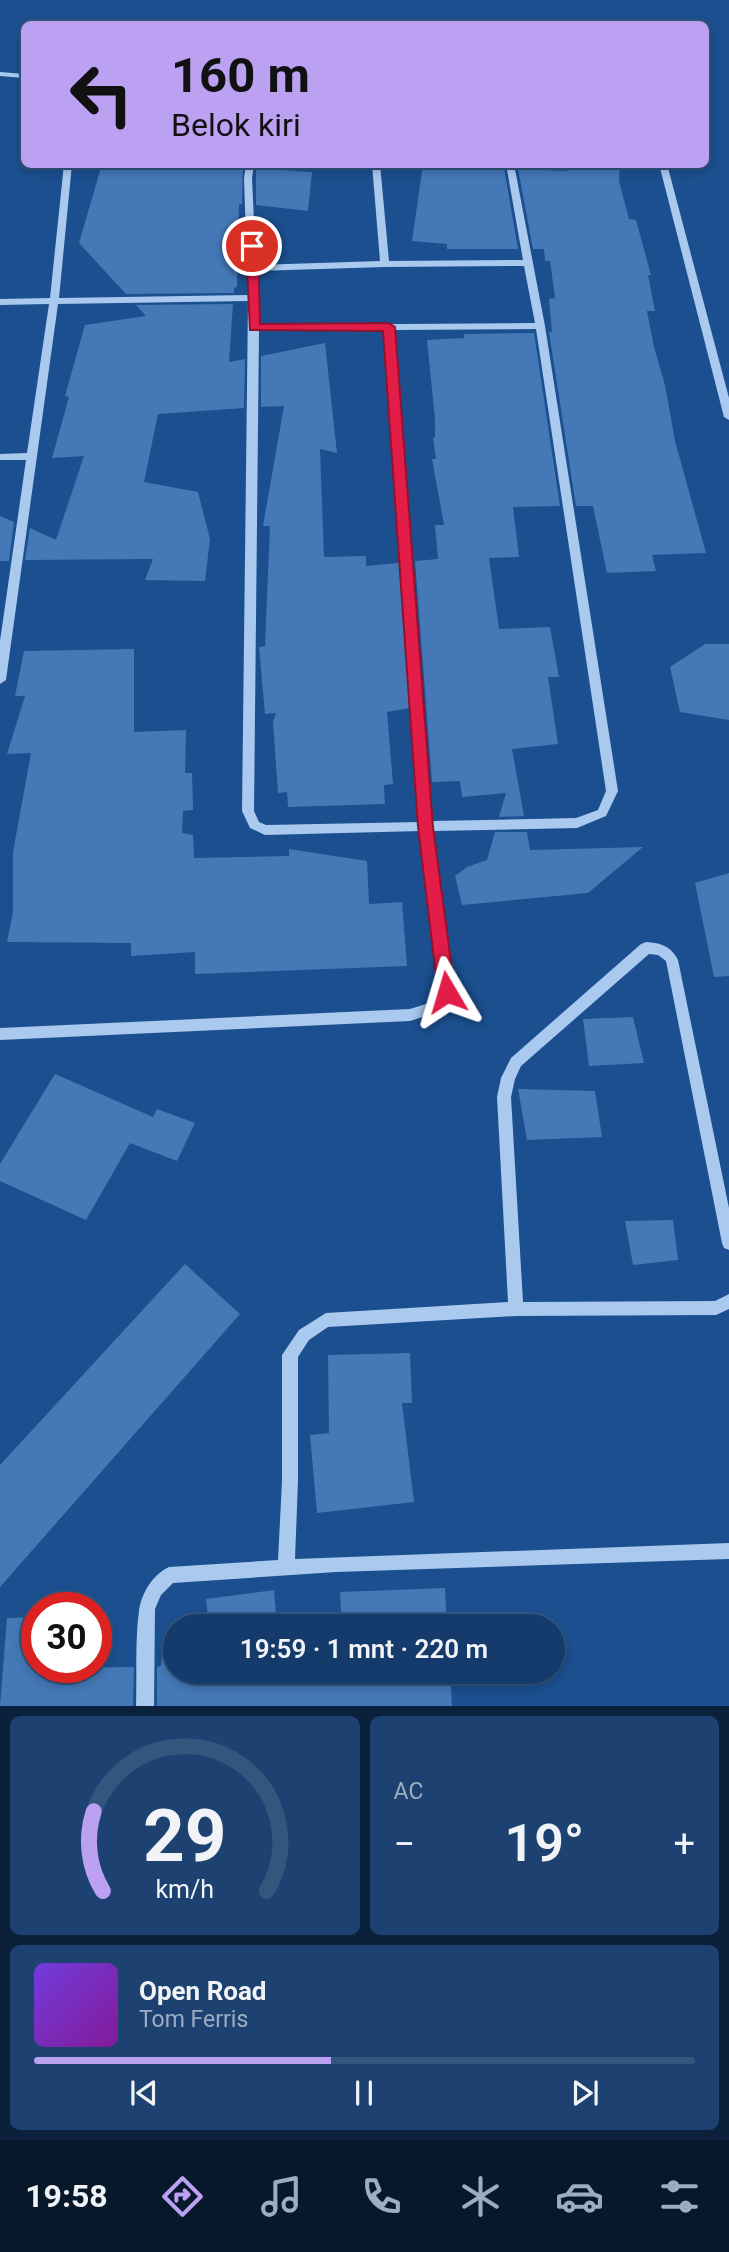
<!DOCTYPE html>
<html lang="id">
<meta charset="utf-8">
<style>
:root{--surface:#143b6b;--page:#1d4271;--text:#f1f3f6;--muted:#9dadc1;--line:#33557e;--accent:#bca0f2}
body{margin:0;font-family:Roboto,sans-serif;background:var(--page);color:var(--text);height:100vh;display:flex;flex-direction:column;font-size:26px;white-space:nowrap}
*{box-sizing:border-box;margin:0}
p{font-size:23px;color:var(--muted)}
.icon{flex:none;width:38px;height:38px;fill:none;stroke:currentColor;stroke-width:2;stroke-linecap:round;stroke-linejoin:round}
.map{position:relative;height:1706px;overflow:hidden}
.details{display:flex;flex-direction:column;gap:10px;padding:10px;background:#0b203b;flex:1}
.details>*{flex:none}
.banner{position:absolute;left:21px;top:21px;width:688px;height:147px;border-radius:10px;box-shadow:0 4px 10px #0003,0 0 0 2px var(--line);background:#bca0f2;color:#111;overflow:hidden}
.speed{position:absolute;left:21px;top:1592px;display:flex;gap:14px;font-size:35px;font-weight:700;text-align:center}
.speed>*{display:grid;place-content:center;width:91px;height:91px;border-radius:50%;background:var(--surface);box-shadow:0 4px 10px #0003,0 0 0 2px var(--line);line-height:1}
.speed .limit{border:10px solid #d22;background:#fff;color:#111}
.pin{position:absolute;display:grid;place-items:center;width:60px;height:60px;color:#fff;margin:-30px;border:4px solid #fff;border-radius:50%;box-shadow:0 2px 7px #0007}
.me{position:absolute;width:77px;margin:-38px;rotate:353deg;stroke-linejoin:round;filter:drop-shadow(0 0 5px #0008)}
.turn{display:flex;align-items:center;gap:24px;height:147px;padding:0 35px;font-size:32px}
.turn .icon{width:91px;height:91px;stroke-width:2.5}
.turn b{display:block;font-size:49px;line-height:60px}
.big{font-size:52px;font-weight:600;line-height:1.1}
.details .widget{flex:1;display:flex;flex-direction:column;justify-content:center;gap:10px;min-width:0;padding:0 24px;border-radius:10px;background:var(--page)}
.details .dial{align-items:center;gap:0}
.dial svg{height:182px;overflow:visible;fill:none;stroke:var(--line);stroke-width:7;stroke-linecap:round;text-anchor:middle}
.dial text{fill:var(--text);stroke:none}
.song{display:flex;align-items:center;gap:21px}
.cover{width:84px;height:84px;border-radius:10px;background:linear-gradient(135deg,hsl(260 70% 55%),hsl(290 70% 35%))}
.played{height:7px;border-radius:4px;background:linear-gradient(90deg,var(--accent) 45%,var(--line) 45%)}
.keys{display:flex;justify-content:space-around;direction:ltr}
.heat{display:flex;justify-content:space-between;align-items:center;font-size:38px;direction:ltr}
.details .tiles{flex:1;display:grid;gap:10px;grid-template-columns:1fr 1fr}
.widget:last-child{grid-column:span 2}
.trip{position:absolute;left:163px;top:1614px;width:402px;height:70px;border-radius:35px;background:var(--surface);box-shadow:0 4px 10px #0003,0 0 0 2px var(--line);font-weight:600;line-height:70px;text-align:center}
.dock{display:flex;height:112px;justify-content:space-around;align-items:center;background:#08182b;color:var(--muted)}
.dock .icon{width:49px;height:49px}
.dock .selected{color:var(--accent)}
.dock b{font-size:32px;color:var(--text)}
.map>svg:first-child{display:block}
.building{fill:#4478b7}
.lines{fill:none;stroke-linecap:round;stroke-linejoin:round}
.minor{fill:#a9c9ee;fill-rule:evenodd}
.route{fill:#e11d48;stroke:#92132f;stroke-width:2}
</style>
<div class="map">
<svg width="729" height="1706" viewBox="0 0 729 1706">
<rect width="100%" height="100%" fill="#1b4f8f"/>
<g class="building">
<polygon points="102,164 243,167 242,204 239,204 237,287 234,288 234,293 126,294 79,243"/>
<polygon points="423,164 489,164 489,167 504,168 518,249 447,249 447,244 412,241"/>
<polygon points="567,164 620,164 619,181 629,219 636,220 651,275 648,275 655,311 647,311 654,347 665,385 675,441 706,553 652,555 656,571 607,573 593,506 576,506 549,332 552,332 549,299 555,298 550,261 545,261 544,249 533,249 518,169 568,171"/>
<polygon points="256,168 312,172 308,211 256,205"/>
<polygon points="233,304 229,362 245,359 244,408 158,414 144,482 198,492 210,539 205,581 145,580 153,559 25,560 30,528 56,540 84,456 52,458 69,397 65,396 85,325 146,316 136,305"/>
<polygon points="534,333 560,506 513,507 519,557 489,558 499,629 550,627 559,677 548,677 558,744 512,749 524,816 499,817 506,793 462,797 460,781 432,782 415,561 438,559 435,525 444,525 432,459 436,459 433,438 435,438 435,419 427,340 464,338 464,334"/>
<polygon points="325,343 337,453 320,449 324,557 366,556 366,566 399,563 409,708 387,712 393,784 384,785 385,804 288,807 287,792 278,793 273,722 276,713 265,714 259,647 265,646 270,526 263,526 284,406 261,407 261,356"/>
<polygon points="0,516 14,522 9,561 0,561"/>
<polygon points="705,644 729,644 729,720 680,712 670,667"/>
<polygon points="134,649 134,732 186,730 185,773 192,773 193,810 183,811 182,833 193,835 194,858 289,856 289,849 367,861 369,904 402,902 407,966 195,974 195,952 131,956 131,943 7,942 13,912 13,852 31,753 7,754 25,696 15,696 24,651"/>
<polygon points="495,832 527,832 530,850 643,847 588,893 462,905 455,876 467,867 487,860"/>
<polygon points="729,873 729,976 714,977 695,883"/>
<polygon points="633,1017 644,1063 589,1066 583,1019"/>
<polygon points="55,1074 153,1117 157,1109 195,1123 177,1161 130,1143 86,1220 0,1181 0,1164"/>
<polygon points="518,1089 595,1091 602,1137 527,1140"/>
<polygon points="673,1220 678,1260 633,1265 625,1221"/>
<polygon points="185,1264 240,1314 0,1587 0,1465"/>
<polygon points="410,1353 412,1403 402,1403 414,1502 317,1513 310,1435 329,1433 328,1355"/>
<polygon points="445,1588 447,1626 342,1626 340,1592"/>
<polygon points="274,1590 277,1626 209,1626 206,1599"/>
<polygon points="37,1617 37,1668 134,1667 133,1706 0,1706 7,1618"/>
<polygon points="162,1647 175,1647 175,1671 450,1671 452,1706 157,1706 157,1667 161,1666"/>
</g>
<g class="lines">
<g class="minor">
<polygon points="0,72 24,74 24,78 0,76"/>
<path d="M64 164H72L59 298 248 295 244 178 246 164H254L252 178 256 265 380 261 372 164H380L389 261 523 260 506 164H514L545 326 618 791 606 816 577 828 433 831 454 992 438 1012 410 1021 0 1040V1028L410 1009 429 1003 440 990 421 831 265 835 250 828 242 811 248 301 58 304 6 680 0 684V641L26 460H0V454L27 453 49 304 0 305V299L50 298ZM524 266 535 323 259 325 256 271 385 267ZM536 329 606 791 598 810 576 818 432 821 394 330ZM385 330 420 822 266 825 259 822 254 811 259 331Z"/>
<polygon points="659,164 667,164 729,398 729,420 724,417"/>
<path d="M646 942C661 943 671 946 678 960L729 1208V1250L724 1248 722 1243 666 961 658 955 649 954 521 1066 515 1079 511 1097 523 1302 715 1301 729 1294V1309L716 1315 516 1316 328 1327 309 1340 298 1357V1481L295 1559 729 1543V1559L336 1572 173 1583 161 1595 155 1609 154 1706H136C137 1676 135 1640 139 1611 141 1594 153 1574 169 1567L278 1560 282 1481V1355L299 1330 326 1313 508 1302 497 1097 501 1078 511 1058 641 944Z"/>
</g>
</g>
<polygon class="route" points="252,242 258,246 260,324 389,323 395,327 433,827 455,992 453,998 447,1000 441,998 438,992 418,827 383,331 250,330 246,246"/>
</svg>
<div class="speed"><div class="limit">30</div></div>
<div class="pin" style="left:252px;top:246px;background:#d93025"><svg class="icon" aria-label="arrive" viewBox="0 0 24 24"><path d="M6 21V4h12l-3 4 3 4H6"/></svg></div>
<svg class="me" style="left:447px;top:992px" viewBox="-20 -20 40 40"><path d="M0-17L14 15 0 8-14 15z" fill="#e11d48" stroke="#fff" stroke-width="4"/></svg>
<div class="trip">19:59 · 1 mnt · 220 m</div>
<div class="banner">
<div class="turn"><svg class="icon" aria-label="left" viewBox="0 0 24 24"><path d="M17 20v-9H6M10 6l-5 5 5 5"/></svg><div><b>160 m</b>Belok kiri</div></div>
</div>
</div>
<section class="details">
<div class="tiles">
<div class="widget dial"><svg viewBox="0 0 100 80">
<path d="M14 69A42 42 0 1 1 86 69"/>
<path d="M14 69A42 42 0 0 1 10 34" stroke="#bca0f2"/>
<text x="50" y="56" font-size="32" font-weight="700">29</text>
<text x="50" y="72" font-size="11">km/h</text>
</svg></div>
<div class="widget"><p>AC</p>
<div class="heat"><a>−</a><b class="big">19°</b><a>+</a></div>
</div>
<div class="widget">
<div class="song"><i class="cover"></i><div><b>Open Road</b><p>Tom Ferris</p></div></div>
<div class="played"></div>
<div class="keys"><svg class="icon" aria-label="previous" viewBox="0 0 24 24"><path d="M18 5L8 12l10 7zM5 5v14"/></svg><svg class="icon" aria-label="pause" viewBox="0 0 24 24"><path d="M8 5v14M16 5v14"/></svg><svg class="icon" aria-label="next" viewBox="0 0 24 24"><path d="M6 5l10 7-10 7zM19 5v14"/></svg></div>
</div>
</div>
</section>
<nav class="dock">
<b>19:58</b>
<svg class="icon selected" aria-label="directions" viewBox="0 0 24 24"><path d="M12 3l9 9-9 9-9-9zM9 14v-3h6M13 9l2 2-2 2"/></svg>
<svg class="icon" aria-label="music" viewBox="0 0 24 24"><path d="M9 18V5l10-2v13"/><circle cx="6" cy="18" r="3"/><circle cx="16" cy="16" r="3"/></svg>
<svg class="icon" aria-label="phone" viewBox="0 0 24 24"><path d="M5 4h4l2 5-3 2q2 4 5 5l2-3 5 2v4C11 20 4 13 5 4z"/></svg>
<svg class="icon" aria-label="climate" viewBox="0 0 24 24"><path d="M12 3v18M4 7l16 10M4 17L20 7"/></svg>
<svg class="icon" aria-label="car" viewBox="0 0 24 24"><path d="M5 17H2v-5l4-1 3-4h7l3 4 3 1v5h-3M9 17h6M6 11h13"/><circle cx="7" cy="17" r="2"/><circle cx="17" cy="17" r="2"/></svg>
<svg class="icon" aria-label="filters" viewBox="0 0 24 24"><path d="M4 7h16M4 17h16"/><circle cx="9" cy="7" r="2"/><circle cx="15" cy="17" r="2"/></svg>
</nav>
